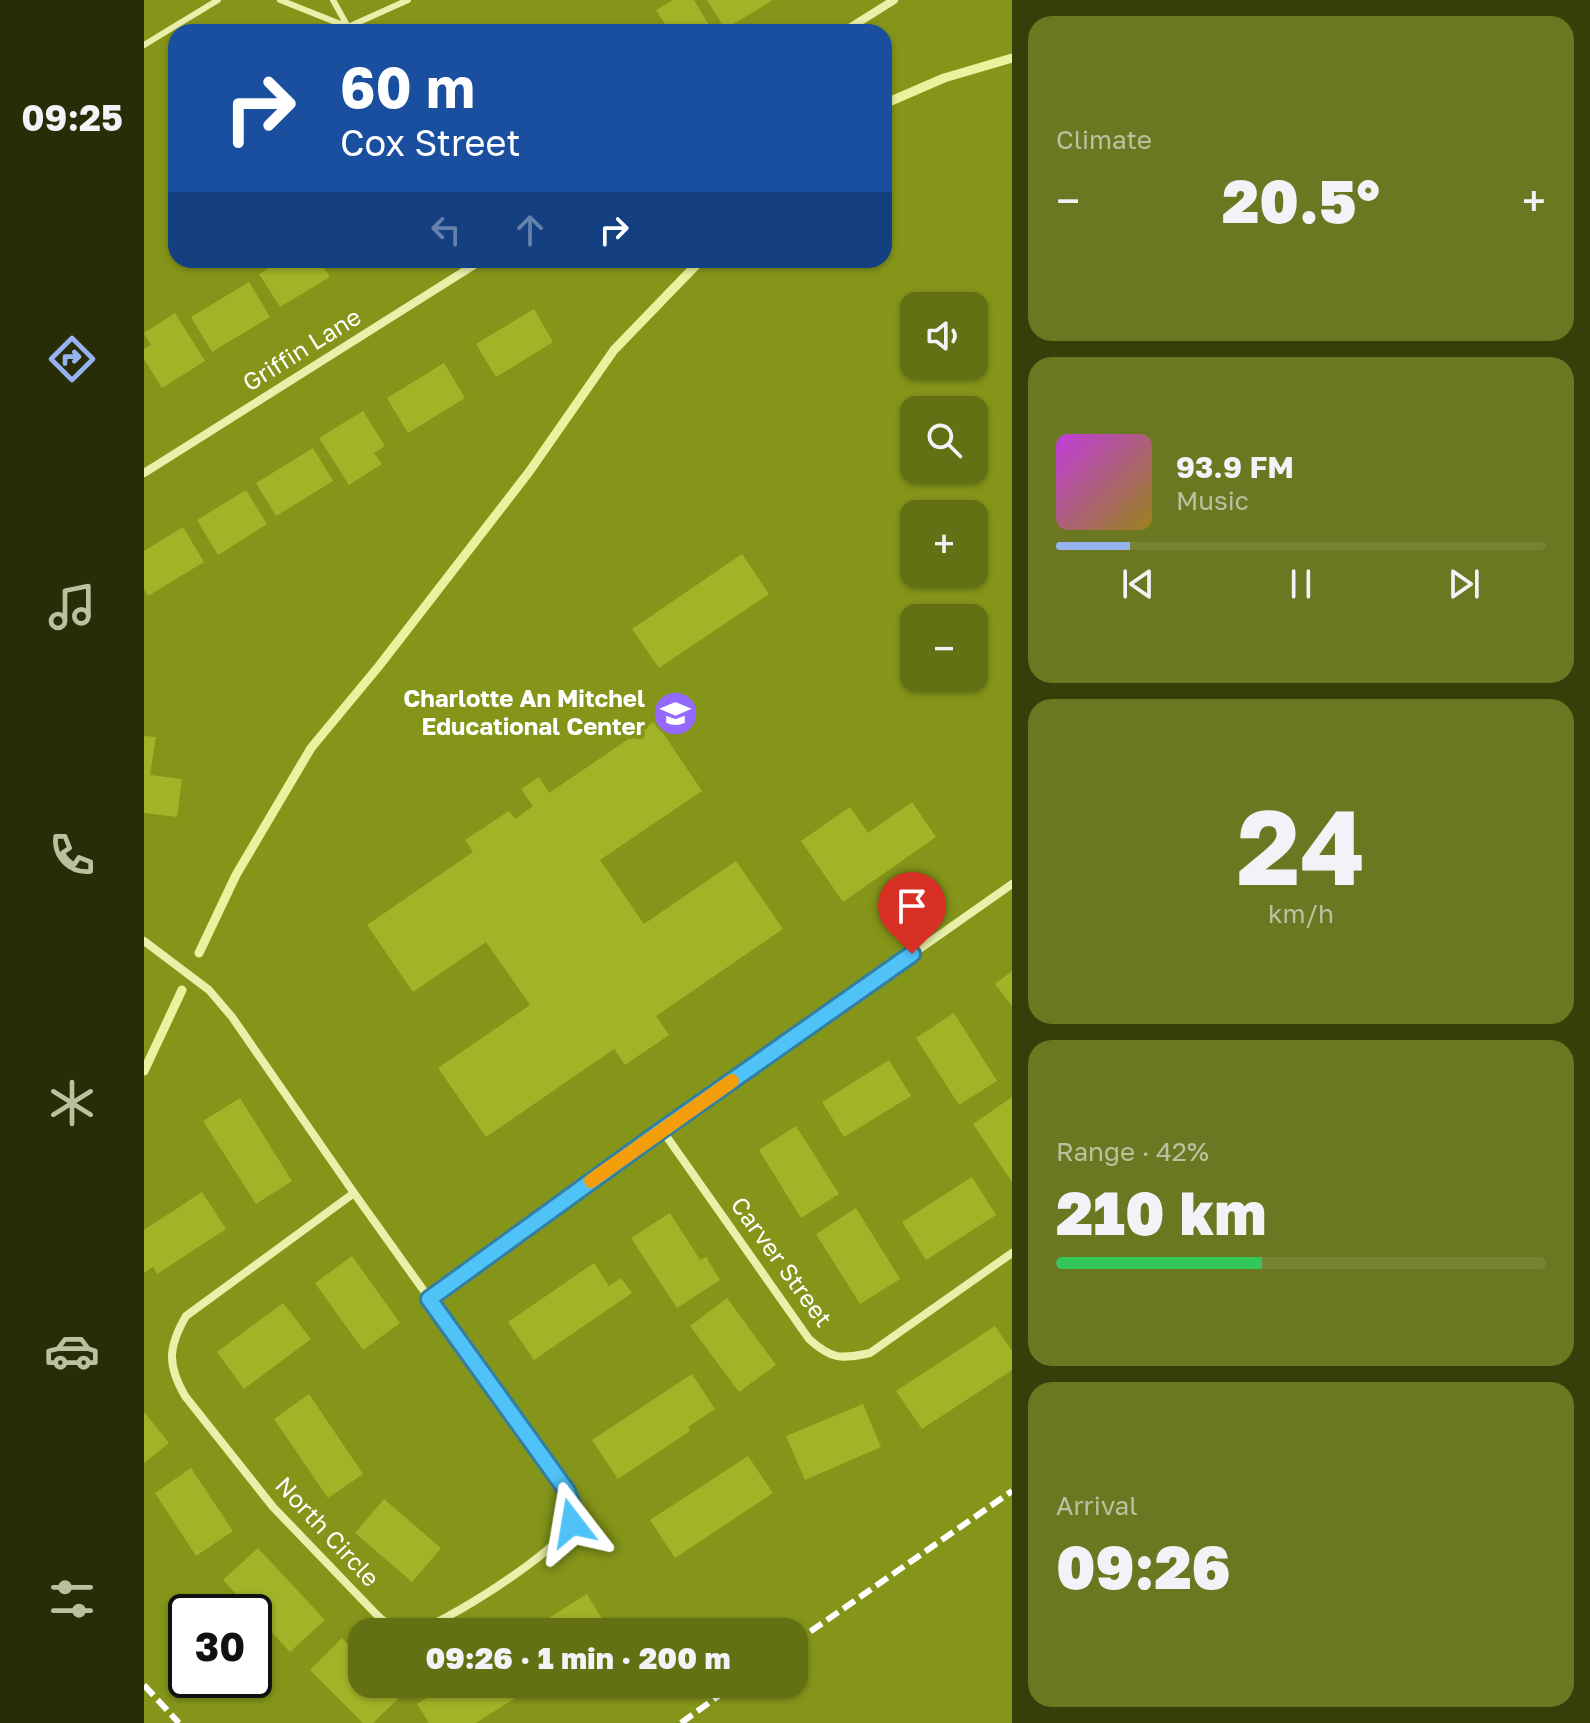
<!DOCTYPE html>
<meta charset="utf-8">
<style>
:root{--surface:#637013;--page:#6c7821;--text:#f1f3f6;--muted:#bbc1a0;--line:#778233;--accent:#95b2f1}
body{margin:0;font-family:"Golos Text",sans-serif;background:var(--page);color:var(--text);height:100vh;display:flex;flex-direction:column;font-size:30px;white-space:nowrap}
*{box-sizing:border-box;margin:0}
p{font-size:26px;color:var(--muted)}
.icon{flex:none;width:44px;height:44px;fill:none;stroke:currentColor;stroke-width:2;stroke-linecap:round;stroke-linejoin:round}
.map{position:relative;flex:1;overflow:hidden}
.details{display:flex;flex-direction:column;gap:16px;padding:16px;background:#363e0a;width:578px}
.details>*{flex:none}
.hud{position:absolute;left:24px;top:24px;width:724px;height:244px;border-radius:24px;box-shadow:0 2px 6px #0004;background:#1a4fa0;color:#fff;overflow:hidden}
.fabs{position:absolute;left:756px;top:292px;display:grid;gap:16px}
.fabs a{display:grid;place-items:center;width:88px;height:88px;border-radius:16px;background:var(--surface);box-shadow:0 2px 6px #0004;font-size:40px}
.speed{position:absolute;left:24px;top:1594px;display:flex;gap:16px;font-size:40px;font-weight:700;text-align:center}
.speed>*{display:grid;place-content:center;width:104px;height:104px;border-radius:50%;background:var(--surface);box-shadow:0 2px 6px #0004;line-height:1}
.speed .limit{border:4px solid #111;border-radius:12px;background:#fff;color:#111}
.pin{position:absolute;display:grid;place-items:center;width:68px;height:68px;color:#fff;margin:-82px -34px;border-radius:50% 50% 50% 0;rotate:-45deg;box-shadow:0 0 8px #0007}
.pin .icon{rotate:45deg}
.me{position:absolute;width:88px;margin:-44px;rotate:346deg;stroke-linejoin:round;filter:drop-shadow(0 0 6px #0008)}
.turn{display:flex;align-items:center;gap:28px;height:168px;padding:0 40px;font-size:36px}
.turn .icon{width:104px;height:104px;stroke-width:2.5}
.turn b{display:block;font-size:56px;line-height:68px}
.lanes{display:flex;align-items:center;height:76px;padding:0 40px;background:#0003;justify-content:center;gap:40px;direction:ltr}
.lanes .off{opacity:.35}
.big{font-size:60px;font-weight:800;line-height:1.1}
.details .widget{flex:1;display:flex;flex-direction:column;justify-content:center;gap:12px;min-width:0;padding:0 28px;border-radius:24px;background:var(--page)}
.details .dial{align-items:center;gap:0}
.dial b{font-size:104px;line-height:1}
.song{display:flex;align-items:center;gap:24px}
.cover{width:96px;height:96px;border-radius:12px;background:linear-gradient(135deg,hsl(290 70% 55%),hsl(50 70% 35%))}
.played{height:8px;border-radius:4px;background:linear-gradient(90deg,var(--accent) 15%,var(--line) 15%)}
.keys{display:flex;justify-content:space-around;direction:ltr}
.heat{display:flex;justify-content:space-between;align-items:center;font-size:44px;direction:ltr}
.charge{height:12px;border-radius:6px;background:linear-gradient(90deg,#34c759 42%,var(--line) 0)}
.trip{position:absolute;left:204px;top:1618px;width:460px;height:80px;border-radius:24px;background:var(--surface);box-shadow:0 2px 6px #0004;font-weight:800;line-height:80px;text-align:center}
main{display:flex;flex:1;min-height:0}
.tab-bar{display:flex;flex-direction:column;width:144px;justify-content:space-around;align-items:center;background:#282d08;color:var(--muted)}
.tab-bar .icon{width:56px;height:56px}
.tab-bar .current{color:var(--accent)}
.tab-bar b{font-size:36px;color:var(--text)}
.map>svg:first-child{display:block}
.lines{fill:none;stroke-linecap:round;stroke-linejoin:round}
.stream{stroke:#eaf29d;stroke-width:9}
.building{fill:#a2b327}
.service{stroke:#e8f0aa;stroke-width:6}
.minor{stroke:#e8f0aa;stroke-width:8}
.rail{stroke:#fff;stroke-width:6;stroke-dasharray:14 6;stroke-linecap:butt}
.route-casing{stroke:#337fa1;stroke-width:20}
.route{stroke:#4fc3f7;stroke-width:14}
.slow{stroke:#f59e0b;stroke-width:14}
.labels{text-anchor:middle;stroke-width:8;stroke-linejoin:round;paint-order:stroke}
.street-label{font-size:24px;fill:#fff;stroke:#849519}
.poi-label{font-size:24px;font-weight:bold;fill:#fff;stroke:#849519;text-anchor:end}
</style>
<main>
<nav class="tab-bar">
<b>09:25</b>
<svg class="icon current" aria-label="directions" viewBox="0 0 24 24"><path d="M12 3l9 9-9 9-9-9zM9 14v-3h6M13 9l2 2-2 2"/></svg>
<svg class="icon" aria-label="music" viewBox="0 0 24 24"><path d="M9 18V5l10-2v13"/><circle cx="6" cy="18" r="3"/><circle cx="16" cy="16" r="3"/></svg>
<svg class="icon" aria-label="phone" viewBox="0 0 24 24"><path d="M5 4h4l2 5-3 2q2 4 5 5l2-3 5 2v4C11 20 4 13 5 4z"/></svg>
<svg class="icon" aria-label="climate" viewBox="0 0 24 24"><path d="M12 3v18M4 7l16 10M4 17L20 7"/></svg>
<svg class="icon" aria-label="car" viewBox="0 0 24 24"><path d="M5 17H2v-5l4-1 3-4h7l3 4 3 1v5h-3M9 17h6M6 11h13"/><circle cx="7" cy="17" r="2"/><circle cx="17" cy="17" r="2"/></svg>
<svg class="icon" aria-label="filters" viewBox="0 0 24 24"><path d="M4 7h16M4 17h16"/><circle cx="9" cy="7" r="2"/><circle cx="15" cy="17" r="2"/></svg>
</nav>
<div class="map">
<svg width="868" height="1723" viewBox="0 0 868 1723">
<rect width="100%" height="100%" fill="#849519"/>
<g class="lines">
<g class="stream">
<polyline points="740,104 800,78 868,58"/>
<polyline points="55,953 92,875 167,748 235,666 385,472 470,350 557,260"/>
<polyline points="0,1071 38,990"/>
</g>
</g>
<g class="building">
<polygon points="529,0 550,0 569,32 508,32 521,24 512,10"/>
<polygon points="563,0 629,0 581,29"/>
<polygon points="138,260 175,260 186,277 136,307 115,274"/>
<polygon points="105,282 126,317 68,352 47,317"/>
<polygon points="390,309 409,342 352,377 332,344"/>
<polygon points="31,313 61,361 18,388 0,359 0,349 7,345 0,333"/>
<polygon points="300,363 321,398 264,433 243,398"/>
<polygon points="219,411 241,446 230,453 238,464 205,485 175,438"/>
<polygon points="169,448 189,481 132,516 112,483"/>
<polygon points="102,490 123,524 74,555 53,520"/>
<polygon points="39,527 60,562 4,596 0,589 0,551"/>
<polygon points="598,554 625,594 515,668 488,629"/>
<polygon points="511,721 558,791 456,860 500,924 592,861 639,929 512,1016 525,1035 481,1065 470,1049 342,1137 294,1068 386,1005 342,942 269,992 223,925 329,852 321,840 365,811 371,819 389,806 377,789 395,777 405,793"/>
<polygon points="0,736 12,737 6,775 38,779 33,817 0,813"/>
<polygon points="768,802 792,837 699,902 657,841 706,807 724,833"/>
<polygon points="868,971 868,1006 851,984"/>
<polygon points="810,1013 853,1081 815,1105 772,1038"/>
<polygon points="745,1060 767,1096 700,1137 678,1102"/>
<polygon points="868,1097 868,1182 829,1124"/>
<polygon points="96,1098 148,1181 112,1204 59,1121"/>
<polygon points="652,1126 695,1194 657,1218 615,1150"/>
<polygon points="828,1177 852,1215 782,1260 758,1222"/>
<polygon points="58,1192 82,1229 13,1274 9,1267 0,1273 0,1230"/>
<polygon points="712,1208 756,1279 716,1304 672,1234"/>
<polygon points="526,1213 556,1260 562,1257 576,1280 533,1308 487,1238"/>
<polygon points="208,1256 256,1323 219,1350 171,1283"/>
<polygon points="450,1263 465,1286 477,1278 488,1293 390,1360 364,1322"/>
<polygon points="583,1298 632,1365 595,1392 546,1326"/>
<polygon points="139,1303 167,1339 100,1389 73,1352"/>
<polygon points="851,1326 868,1351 868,1370 778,1429 752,1391"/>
<polygon points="548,1374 571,1409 544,1427 546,1431 474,1479 448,1440"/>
<polygon points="165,1394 219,1474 184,1498 130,1419"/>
<polygon points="719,1404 737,1447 661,1480 642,1436"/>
<polygon points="0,1412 25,1443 0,1463"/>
<polygon points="604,1456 629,1493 531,1558 506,1520"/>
<polygon points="47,1468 89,1531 52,1556 11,1493"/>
<polygon points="240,1499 297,1548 268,1582 211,1533"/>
<polygon points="114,1548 181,1620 146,1652 79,1580"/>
<polygon points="443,1594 466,1632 382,1632"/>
<polygon points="198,1638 218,1659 218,1684 243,1684 256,1697 229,1723 219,1723 166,1670"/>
<polygon points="305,1684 378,1684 382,1691 332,1723 285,1723 273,1704"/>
</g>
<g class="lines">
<g class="service">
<polyline points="136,0 204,27 264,0"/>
<polyline points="189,0 204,27"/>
<polyline points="0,45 74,0"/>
</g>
<g class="minor">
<polyline points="699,32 750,0"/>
<polyline points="0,473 338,260"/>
<path d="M0 941 65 990 88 1017 210 1193 423 1491C427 1502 432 1515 426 1526 414 1551 297 1627 269 1631 254 1633 242 1624 232 1614L129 1507 41 1396C23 1365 24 1347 42 1316L210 1193"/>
<path d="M518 1130 665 1339C688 1360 697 1359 726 1353L868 1253"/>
<polyline points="285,1299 518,1130 868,884"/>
</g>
<g class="rail">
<polyline points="650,1643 868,1491"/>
<polyline points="0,1685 35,1723"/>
<polyline points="537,1723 591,1684"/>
</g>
</g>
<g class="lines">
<defs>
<polyline id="route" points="428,1523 429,1507 423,1491 285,1299 518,1130 768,954"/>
</defs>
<use href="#route" class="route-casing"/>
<use href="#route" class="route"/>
<polyline class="slow" points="447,1181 588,1081"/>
</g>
<defs>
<symbol id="school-disc" viewBox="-11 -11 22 22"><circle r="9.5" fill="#9369ff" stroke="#849519"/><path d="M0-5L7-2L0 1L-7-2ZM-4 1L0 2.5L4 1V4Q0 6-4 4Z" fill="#fff"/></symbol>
</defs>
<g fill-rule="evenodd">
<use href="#school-disc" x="506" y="688" width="51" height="51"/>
</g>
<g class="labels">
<g class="street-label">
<text transform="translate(158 350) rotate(-32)" y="8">Griffin Lane</text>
<text transform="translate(637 1262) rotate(54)" y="8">Carver Street</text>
<text transform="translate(183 1532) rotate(47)" y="8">North Circle</text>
</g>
<g class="poi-label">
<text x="501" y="707">Charlotte An Mitchel<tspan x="501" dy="28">Educational Center</tspan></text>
</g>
</g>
</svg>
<div class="fabs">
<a><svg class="icon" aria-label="sound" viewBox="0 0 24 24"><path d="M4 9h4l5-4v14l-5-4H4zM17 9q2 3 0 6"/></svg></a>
<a><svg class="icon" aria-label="search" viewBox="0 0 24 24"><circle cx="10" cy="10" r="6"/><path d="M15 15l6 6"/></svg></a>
<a>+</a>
<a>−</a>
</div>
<div class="speed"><div class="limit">30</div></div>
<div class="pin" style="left:768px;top:954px;background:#d93025"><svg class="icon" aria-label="arrive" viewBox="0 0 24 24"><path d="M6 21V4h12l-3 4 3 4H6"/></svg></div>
<svg class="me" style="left:428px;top:1523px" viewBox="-20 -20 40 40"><path d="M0-17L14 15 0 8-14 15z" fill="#4fc3f7" stroke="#fff" stroke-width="4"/></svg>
<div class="trip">09:26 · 1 min · 200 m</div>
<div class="hud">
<div class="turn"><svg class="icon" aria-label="right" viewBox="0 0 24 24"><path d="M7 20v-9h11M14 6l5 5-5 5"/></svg><div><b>60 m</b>Cox Street</div></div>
<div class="lanes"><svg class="icon off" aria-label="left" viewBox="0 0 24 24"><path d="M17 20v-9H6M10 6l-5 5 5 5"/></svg><svg class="icon off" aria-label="ahead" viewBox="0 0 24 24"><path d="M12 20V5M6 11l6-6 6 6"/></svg><svg class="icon" aria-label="right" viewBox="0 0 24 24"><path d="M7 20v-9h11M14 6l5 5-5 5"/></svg></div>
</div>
</div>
<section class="details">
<div class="widget"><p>Climate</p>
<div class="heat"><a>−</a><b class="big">20.5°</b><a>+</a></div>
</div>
<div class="widget">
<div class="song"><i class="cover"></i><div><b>93.9 FM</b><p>Music</p></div></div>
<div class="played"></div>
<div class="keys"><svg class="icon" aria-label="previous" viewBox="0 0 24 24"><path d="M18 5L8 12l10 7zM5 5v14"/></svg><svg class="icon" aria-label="pause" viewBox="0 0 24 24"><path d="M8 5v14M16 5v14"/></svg><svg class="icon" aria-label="next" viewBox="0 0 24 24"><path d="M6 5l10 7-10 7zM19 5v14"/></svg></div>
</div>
<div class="widget dial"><b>24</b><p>km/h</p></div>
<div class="widget"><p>Range · 42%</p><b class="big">210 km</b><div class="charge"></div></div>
<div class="widget"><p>Arrival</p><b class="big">09:26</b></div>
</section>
</main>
